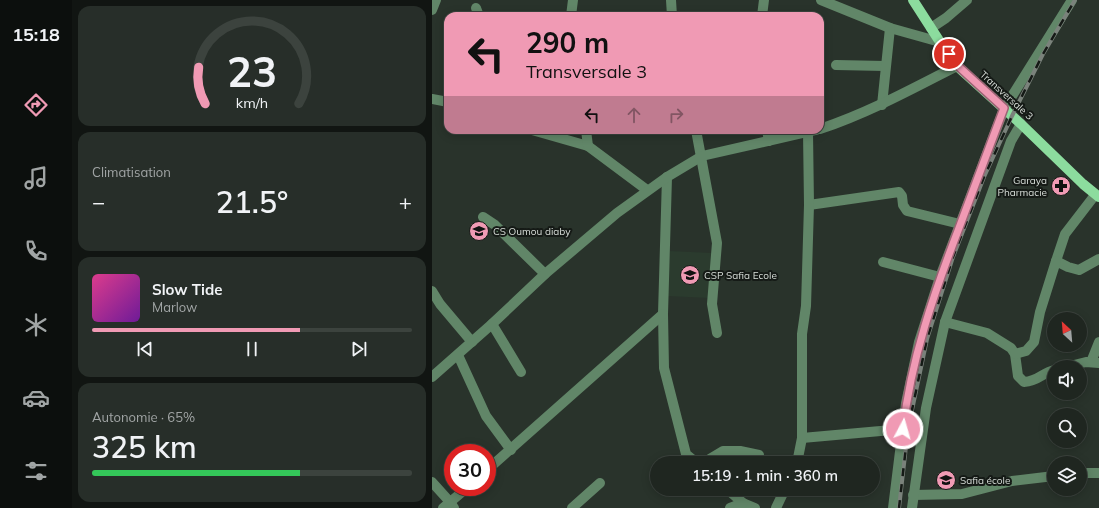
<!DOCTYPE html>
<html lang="fr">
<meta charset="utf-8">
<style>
:root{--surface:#1f2620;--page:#272e29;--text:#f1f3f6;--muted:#a1a5a5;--line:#3c433e;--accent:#f09ab4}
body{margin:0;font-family:Mulish,sans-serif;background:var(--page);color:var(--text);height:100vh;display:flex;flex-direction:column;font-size:15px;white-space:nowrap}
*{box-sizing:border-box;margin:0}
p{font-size:13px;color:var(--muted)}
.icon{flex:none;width:22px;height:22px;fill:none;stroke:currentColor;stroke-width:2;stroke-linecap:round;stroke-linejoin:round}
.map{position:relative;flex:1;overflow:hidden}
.details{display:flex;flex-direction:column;gap:6px;padding:6px;background:#111512;width:360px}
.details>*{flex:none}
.guide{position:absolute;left:12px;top:12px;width:380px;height:122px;border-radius:12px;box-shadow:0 2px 10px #0003,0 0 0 1px var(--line);background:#f09ab4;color:#111;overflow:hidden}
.needle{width:26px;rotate:334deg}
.fabs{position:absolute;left:615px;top:312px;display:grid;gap:8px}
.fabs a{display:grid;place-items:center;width:40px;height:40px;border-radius:50%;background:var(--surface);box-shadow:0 2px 10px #0003,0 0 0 1px var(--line);font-size:20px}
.speed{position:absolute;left:12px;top:444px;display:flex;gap:8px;font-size:20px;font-weight:700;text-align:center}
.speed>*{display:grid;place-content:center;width:52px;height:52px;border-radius:50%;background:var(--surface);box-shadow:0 2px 10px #0003,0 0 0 1px var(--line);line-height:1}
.speed .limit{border:6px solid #d22;background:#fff;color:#111}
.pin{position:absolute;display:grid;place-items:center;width:34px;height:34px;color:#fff;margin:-17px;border:2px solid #fff;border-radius:50%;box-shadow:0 1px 4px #0007}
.me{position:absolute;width:44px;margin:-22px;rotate:6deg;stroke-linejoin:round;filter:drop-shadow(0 0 3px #0008)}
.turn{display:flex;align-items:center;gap:14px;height:84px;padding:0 16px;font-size:18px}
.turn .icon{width:52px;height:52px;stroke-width:2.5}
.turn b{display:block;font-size:28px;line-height:34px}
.lanes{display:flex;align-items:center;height:38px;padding:0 16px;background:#0003;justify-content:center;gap:20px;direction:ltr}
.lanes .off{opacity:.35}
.big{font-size:30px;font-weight:600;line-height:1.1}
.details .widget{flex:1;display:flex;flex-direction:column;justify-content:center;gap:6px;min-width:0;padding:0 14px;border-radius:12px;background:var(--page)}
.details .dial{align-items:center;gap:0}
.dial svg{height:104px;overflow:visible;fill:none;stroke:var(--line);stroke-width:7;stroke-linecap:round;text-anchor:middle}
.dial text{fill:var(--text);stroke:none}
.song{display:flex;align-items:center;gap:12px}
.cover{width:48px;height:48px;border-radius:6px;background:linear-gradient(135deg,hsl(330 70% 55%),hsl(280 70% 35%))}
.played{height:4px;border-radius:2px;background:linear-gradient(90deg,var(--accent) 65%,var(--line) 65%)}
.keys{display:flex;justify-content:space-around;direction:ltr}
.heat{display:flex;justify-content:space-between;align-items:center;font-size:22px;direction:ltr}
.charge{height:6px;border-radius:3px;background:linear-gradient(90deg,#34c759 65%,var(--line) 0)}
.trip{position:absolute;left:218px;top:456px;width:230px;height:40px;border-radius:20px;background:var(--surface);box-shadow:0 2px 10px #0003,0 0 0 1px var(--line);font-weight:600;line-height:40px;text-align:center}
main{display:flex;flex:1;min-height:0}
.dock{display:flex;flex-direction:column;width:72px;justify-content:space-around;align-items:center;background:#0c0f0d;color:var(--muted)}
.dock .icon{width:28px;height:28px}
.dock .selected{color:var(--accent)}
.dock b{font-size:18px;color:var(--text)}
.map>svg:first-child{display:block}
.built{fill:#2b3b2e}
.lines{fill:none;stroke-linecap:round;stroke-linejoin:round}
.minor{stroke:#618668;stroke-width:10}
.major{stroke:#8cdc9e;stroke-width:10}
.rail-casing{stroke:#7a827b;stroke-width:4}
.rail{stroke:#151a16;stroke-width:2.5;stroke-dasharray:8;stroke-linecap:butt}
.route-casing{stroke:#9c6475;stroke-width:10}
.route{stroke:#f09ab4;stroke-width:7}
.labels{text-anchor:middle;stroke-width:4;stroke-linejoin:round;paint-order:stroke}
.street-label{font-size:10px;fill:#d9dfda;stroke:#151a16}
.poi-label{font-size:10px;fill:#d9dfda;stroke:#151a16;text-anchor:start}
</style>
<main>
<nav class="dock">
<b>15:18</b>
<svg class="icon selected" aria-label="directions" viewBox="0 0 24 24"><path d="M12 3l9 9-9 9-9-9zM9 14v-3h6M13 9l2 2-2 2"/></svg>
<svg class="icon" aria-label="music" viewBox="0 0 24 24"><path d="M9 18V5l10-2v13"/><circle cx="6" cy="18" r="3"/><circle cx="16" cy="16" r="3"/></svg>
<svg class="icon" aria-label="phone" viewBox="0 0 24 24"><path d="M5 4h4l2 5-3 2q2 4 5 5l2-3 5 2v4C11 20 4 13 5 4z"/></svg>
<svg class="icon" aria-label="climate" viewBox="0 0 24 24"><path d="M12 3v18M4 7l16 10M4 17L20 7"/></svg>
<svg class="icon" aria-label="car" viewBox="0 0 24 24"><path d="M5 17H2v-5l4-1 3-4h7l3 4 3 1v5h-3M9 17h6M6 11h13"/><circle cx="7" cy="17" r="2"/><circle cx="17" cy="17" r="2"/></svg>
<svg class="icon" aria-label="filters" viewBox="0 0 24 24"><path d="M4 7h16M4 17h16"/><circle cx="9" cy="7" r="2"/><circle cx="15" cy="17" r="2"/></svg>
</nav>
<section class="details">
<div class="widget dial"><svg viewBox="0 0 100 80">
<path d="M14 69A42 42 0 1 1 86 69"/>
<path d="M14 69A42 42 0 0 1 9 41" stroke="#f09ab4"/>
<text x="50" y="56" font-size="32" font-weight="700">23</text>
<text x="50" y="72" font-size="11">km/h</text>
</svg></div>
<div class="widget"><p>Climatisation</p>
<div class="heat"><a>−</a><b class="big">21.5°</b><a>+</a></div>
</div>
<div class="widget">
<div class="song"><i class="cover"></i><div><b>Slow Tide</b><p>Marlow</p></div></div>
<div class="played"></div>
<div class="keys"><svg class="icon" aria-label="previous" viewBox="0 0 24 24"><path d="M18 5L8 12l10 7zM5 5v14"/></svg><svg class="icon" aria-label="pause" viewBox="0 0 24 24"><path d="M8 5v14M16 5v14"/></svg><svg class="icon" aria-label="next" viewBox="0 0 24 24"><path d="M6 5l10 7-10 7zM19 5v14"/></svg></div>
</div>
<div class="widget"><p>Autonomie · 65%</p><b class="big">325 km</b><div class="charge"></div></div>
</section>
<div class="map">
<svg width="667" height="508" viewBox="0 0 667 508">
<rect width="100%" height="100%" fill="#29332b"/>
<polygon class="built" points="238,251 280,253 277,298 235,296"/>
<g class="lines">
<g class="minor">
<polyline points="239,0 240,16"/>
<polyline points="389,0 458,28 508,42"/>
<polyline points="44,8 47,16"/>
<polyline points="0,10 4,0"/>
<polyline points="139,16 141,0"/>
<polyline points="330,16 332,0"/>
<polyline points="499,28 514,18 535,0"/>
<polyline points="404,65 453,66"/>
<polyline points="0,99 16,102"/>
<polyline points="450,105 458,28"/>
<path d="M388 129C436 113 480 89 525 66"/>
<polyline points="100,130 156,146 215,190"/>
<polyline points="154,130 156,146"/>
<polyline points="264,130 285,243 280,304 285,333"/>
<polyline points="335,130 337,141"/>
<polyline points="235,177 231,314 232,368 254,454 265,463"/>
<polyline points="663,195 633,234 624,261 636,267 647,270 667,259"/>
<polyline points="377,205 467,192 470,196 471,205 475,211 528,224"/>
<polyline points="51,217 63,225 113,274"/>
<polyline points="451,262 508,277"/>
<polyline points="0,291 8,304 40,342"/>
<path d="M513 322 555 333 579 348 583 354 586 376 592 382C607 381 610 373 622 370"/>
<polyline points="60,324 89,372"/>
<polyline points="583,354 594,351 602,342 608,312 624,261"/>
<polyline points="26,355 54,416 79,450"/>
<polyline points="659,362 667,342"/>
<polyline points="634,367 654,362 667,363"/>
<polyline points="0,377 60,324 113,274 185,213 235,177 270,156 384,130"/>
<polyline points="370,438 471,429"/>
<polyline points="271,463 291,451 308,451 327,455"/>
<polyline points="365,463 370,438 370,334 374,306 377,205 376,132"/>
<polyline points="55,470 231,314"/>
<polyline points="648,473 667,473"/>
<polyline points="0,482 18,502 22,508"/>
<polyline points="295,489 311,503 323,508"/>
<polyline points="481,495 530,494 580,481 622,476"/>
<polyline points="11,508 36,487"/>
<polyline points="140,508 168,483"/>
<polyline points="298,508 311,503"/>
<polyline points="344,508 353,489"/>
<polyline points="461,508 474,403 487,342 508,277 572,109 640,0"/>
<polyline points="480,508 494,408 513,322 579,141 589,124"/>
</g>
<polyline class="major" points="481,0 508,42 525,66 589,124 651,184 667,197"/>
<defs>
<polyline id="rail" points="467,508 476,429 495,339 521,257 552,177 580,116 611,54 643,0"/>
</defs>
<use href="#rail" class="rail-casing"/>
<use href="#rail" class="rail"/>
</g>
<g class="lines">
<defs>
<path id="route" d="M471 429C479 359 502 293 527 228 542 188 557 148 572 108L526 66 517 54"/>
</defs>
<use href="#route" class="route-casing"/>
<use href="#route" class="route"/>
</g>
<defs>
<symbol id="pharmacy-disc" viewBox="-11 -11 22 22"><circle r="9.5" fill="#f09ab4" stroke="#151a16"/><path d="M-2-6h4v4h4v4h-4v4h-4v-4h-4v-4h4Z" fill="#111"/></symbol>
<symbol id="school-disc" viewBox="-11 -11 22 22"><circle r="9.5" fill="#f09ab4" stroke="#151a16"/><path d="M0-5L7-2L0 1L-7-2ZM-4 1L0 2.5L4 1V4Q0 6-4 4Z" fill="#111"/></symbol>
</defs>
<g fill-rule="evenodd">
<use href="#pharmacy-disc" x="618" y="175" width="22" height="22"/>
<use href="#school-disc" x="36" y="220" width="22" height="22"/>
<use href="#school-disc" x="247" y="264" width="22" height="22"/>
<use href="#school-disc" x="503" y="469" width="22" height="22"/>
</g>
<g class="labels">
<g class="street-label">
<text transform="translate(575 95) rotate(42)" y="4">Transversale 3</text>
</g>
<g class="poi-label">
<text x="615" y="184" text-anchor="end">Garaya<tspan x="615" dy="12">Pharmacie</tspan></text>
<text x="61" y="235">CS Oumou diaby</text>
<text x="272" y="279">CSP Safia Ecole</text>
<text x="528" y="484">Safia école</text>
</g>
</g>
</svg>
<div class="fabs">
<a><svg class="needle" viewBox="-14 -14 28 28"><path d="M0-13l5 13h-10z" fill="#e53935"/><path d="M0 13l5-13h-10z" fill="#a1a5a5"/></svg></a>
<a><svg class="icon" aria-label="sound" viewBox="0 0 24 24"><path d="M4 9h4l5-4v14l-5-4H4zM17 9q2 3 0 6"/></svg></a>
<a><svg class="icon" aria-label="search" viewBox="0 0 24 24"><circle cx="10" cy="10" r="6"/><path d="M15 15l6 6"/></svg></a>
<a><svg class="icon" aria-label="layers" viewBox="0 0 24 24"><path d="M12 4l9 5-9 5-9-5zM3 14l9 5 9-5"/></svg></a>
</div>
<div class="speed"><div class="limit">30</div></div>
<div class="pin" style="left:517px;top:54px;background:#d93025"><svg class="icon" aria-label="arrive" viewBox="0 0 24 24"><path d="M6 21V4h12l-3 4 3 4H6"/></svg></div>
<svg class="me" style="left:471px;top:429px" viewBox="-20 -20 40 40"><circle r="17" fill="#f09ab4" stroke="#fff" stroke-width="3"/><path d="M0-11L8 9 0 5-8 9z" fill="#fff"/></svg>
<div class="trip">15:19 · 1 min · 360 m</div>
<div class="guide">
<div class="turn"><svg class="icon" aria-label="left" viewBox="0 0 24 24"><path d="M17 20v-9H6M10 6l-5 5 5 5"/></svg><div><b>290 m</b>Transversale 3</div></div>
<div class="lanes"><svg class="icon" aria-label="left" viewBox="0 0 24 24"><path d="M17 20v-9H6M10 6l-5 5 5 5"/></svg><svg class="icon off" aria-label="ahead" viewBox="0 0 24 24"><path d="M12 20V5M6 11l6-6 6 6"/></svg><svg class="icon off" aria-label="right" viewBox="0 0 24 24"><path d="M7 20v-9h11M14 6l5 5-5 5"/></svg></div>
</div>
</div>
</main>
